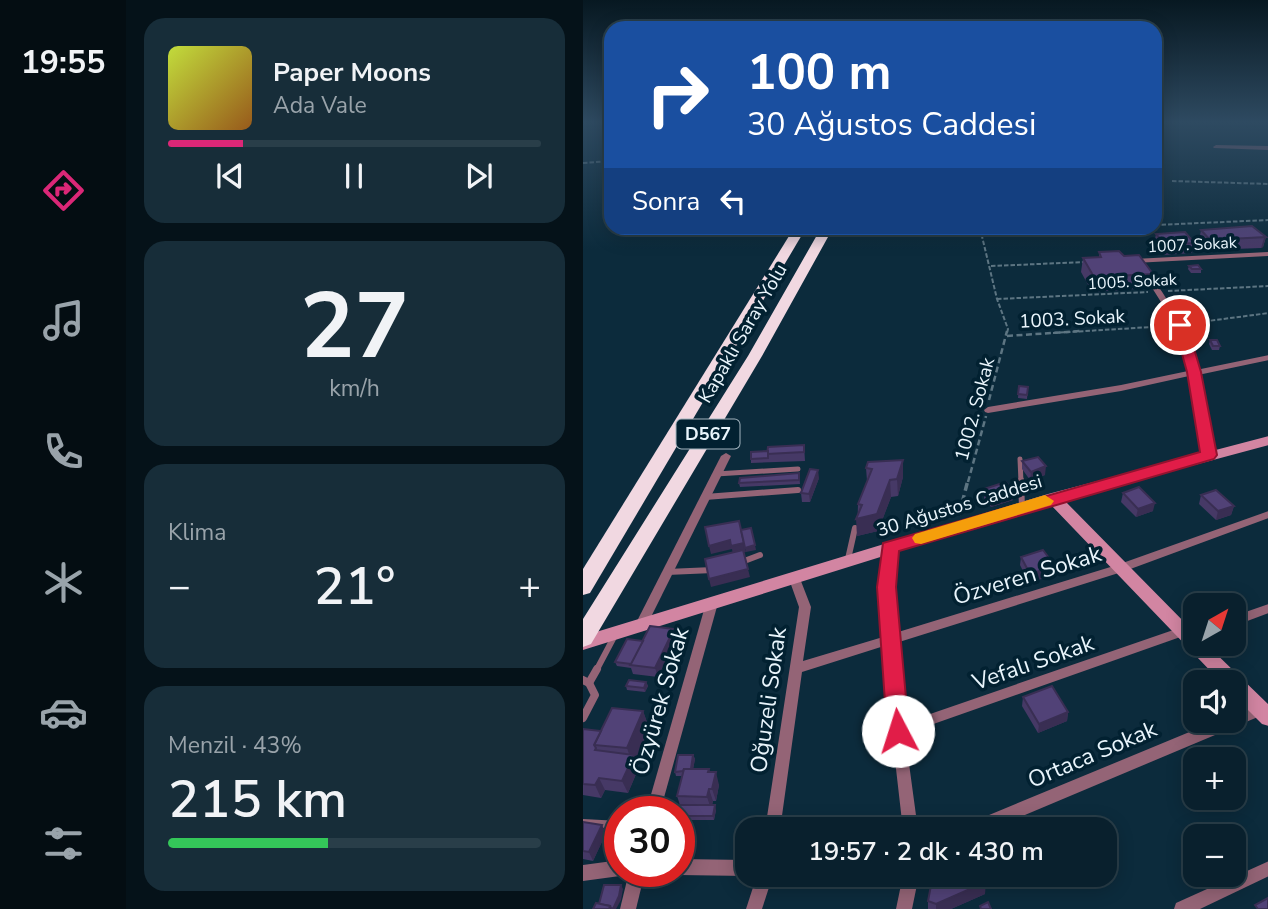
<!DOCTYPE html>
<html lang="tr">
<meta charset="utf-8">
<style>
:root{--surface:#09202d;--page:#172d39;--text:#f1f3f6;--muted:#99a3aa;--line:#293e49;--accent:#db2777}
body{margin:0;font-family:"Nunito Sans",sans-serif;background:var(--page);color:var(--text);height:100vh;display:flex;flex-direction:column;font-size:26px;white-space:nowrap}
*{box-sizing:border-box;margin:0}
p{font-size:23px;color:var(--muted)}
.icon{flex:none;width:38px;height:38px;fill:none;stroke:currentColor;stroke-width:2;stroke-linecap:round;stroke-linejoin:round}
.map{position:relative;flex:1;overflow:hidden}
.panel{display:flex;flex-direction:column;gap:18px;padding:18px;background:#051219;width:457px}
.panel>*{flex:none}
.hud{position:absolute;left:21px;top:21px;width:558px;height:214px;border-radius:21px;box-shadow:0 4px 18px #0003,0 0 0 2px var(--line);background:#1a4fa0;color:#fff;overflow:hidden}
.needle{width:46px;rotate:39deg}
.controls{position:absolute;left:600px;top:593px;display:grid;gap:14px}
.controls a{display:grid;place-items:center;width:63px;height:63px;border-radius:14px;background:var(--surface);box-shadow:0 4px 18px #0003,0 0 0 2px var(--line);font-size:35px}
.speed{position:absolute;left:21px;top:796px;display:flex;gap:14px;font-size:35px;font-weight:700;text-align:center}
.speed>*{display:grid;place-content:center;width:91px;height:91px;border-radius:50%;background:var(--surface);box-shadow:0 4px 18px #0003,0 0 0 2px var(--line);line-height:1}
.speed .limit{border:10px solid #d22;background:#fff;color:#111}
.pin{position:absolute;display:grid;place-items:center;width:60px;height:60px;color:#fff;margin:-30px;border:4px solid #fff;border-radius:50%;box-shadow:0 2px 7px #0007}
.me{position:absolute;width:77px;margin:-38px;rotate:355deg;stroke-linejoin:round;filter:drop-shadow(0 0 5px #0008)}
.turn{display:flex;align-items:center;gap:24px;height:147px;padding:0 28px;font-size:32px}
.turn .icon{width:91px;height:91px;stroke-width:2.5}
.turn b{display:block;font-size:49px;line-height:60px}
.then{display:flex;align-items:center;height:66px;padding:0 28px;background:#0003;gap:14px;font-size:26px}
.big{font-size:52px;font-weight:600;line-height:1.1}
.panel .tile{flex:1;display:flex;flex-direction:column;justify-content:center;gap:10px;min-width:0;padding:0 24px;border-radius:21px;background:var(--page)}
.panel .dial{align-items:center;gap:0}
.dial b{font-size:91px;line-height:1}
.song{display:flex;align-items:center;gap:21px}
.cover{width:84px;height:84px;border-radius:10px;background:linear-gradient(135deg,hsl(70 70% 55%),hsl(30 70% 35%))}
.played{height:7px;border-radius:4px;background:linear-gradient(90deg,var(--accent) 20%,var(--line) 20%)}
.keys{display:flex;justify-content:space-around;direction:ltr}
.heat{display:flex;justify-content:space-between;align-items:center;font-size:38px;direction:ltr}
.charge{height:10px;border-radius:5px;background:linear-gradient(90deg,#34c759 43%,var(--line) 0)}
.trip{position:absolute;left:152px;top:817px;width:382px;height:70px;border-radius:21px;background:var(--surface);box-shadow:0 4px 18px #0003,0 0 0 2px var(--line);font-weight:600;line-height:70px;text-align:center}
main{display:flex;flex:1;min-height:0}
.tab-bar{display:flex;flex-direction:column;width:126px;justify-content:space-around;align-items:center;background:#040d12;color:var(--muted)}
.tab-bar .icon{width:49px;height:49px}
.tab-bar .on{color:var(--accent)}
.tab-bar b{font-size:32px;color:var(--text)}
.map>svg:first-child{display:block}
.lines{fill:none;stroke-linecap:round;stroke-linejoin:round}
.path-far2{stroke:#5d7582;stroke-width:2;stroke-dasharray:4.5 2;stroke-linecap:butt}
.path-far1{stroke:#5d7582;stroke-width:2.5;stroke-dasharray:6 3.5;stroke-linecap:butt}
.path{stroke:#5d7582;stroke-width:3.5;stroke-dasharray:8 4.5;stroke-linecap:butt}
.lane-far2{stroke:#946476;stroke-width:5}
.lane-far1{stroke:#946476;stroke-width:6}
.lane{stroke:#946476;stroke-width:8}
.street{fill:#946476;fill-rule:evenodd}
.secondary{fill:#d285a2;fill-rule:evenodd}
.highway{fill:#f1d8e1;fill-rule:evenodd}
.wall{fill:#463966}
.shaded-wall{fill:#392e53}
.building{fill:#514277;stroke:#392e53;stroke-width:2}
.route{fill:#e11d48;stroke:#92132f;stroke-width:2}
.slow{fill:#f59e0b}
.labels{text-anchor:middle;stroke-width:7;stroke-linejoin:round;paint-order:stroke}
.far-street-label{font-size:16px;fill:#e9f5fc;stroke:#022131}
.shield{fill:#022131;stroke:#a4b5bf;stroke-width:2}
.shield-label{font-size:18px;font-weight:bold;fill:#e9f5fc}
.street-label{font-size:19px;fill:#e9f5fc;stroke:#022131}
.near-street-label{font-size:23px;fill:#e9f5fc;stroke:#022131}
</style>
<main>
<nav class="tab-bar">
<b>19:55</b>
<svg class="icon on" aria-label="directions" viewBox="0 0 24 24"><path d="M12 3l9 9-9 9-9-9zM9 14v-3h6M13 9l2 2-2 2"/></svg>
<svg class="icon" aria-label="music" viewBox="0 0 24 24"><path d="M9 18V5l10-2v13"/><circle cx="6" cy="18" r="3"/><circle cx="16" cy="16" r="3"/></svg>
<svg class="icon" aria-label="phone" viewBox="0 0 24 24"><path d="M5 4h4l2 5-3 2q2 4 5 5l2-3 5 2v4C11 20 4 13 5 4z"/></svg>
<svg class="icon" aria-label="climate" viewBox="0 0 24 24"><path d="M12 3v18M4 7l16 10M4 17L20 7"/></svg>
<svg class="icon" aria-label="car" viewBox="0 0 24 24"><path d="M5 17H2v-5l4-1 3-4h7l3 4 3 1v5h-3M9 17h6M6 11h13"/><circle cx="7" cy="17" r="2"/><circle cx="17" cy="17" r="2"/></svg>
<svg class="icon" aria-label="filters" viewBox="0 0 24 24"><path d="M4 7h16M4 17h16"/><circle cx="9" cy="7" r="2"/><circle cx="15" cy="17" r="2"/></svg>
</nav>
<section class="panel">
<div class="tile">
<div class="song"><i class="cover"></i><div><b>Paper Moons</b><p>Ada Vale</p></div></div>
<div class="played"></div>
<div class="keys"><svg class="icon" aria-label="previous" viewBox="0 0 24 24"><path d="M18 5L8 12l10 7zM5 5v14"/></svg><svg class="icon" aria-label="pause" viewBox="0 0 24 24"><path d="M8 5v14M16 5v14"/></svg><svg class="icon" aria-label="next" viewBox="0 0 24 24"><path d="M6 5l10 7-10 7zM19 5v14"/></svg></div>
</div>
<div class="tile dial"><b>27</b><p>km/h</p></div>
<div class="tile"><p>Klima</p>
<div class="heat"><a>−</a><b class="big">21°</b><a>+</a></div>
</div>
<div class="tile"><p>Menzil · 43%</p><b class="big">215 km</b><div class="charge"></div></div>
</section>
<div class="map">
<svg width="686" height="909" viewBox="0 0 686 909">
<rect width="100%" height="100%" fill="#0c2b3c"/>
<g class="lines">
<g class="path-far2">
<polyline points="0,163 28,161"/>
<polyline points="589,181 686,184"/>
<polyline points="572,225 686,220"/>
<polyline points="397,228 414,299 425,329 424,333"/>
<polyline points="399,234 527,228"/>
<polyline points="408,266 503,262"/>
<polyline points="585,291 686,286"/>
<polyline points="414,299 565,292"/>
<polyline points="602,324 686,313"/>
<polyline points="470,333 585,326"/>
</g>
<g class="path-far1">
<polyline points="424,336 498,331"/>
<polyline points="406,400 424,331"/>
<polyline points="385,482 403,416"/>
</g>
<polyline class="path" points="376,515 385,480"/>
<g class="lane-far2">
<polyline points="437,459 438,482"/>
<polyline points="133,474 215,469"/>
</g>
<g class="lane-far1">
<polyline points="438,480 439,508"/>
<polyline points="122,497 215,490"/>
<polyline points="265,559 272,528"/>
<polyline points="156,563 177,555"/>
<polyline points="84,572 130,570"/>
<polyline points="13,671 31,637"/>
</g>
<g class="lane">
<polyline points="0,680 6,683 12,695 0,718"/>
<polyline points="6,683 14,669"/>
<polyline points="0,823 37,825"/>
</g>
<g class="street">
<polygon points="633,145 686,146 686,150 631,148 630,147"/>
<polygon points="686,252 686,256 551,263 548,261 551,259"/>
<path d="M561 269 563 270C587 300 604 331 613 370L686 355V360L615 375 631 455 629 457 626 458 621 455 606 376 538 391 405 413 402 412 401 410 405 407 538 385 605 371C596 330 582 305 557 271Z"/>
<polygon points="143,453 148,456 64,625 62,628 58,630 54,628 52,625 138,456"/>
<polygon points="686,511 686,518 542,571 313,643 321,723 599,627 603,629 605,632 603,635 322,734 335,830 320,830 308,725 301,646 219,672 197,830 182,830 216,607 206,579 208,576 212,575 216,576 228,607 220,661 300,637 300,583 302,548 303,545 311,545 312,548 311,583 312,633 534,565"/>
<polygon points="129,599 133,600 135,603 77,812 63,812 123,603 125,600"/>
<polygon points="686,604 686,613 651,626 651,616"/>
<polygon points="677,704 682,706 684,710 682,714 406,830 380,830 382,825 633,721 651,721 651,714"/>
<polygon points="96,859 164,860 164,875 166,875 164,876 96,875 90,872 96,872"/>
<polygon points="37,860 37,872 43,872 42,873 37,876 0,881 0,865"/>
<polygon points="686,861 686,876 617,909 591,909 593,903"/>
<polygon points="46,872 62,872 53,909 37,909"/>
<polygon points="174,875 190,875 179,909 163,909"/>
<polygon points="320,875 336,875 329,909 313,909"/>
</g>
<polygon class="secondary" points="686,436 686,445 481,500 612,633 612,644 623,644 686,705 686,726 679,724 651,696 651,682 638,682 467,504 0,650 0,636 465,494"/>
<g class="highway">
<polygon points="211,228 223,228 7,593 0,595 0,569"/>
<polygon points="238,228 250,228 179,356 8,644 0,647 0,619 165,356"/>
</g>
</g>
<g class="wall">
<polygon points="618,230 683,237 680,247 678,248 624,250 616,241"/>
<polygon points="573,234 611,243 609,253 580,255 571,244"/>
<polygon points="516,252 541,256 570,274 567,288 509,292 498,272 500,258 516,258"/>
<polygon points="606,266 618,269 618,273 608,273 605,269"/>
<polygon points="627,340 637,346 636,350 629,350 626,344"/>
<polygon points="436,386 445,387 444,399 435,398"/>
<polygon points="221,445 222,461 168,463 168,459 185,451"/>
<polygon points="320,460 320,477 315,496 308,497 295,531 274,536 275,504 284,481 283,468"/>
<polygon points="439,461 462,475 447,480 439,469"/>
<polygon points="216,473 217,484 157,487 156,483"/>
<polygon points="236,478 227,502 219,502 218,493"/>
<polygon points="401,489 430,491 430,500 408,507 401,498"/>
<polygon points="540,493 570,511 553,517 538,502"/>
<polygon points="618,495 651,506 648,515 633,520 616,504"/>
<polygon points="438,557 472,566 470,575 446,583 437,565"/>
<polygon points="93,638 75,677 50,674 48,668 34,666 32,662 60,641"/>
<polygon points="63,682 65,686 62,692 44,690 43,686"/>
<polygon points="440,697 485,712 484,721 455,733 439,706"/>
<polygon points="60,711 66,728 53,760 56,767 45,793 22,790 18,798 0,795 0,729 18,731"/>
<polygon points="110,755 112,759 110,769 126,769 127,772 136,785 133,801 130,801 129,805 133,810 131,820 96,820 97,805 94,796 99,776 93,776 92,772"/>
<polygon points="0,822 23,833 10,861 0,859"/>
<polygon points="402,894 368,909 345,909 345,901"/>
</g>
<g class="shaded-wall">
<polygon points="683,237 680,247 678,248 681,238"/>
<polygon points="320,460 320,477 315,496 314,479"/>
<polygon points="463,466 462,475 447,480 448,472"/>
<polygon points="235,470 236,478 227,502 226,494"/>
<polygon points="307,480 308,497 295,531 274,536 273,519"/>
<polygon points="430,491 430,500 408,507 408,498"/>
<polygon points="572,503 570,511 553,517 555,509"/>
<polygon points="651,506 648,515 633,520 635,511"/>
<polygon points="147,540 161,543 163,552 150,555 149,549 128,554 126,546"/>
<polygon points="172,545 173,550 163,552 162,548"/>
<polygon points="472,566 470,575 446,583 447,574"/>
<polygon points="165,569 167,577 128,587 126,579"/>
<polygon points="91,629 93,638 75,677 72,668"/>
<polygon points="63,682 65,686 62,692 61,688"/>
<polygon points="60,711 66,728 53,760 56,767 45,793 39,781 48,760 44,748"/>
<polygon points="485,712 484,721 455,733 456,724"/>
<polygon points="110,755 112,759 109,775 107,771"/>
<polygon points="133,772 136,785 133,801 129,789"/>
<polygon points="16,778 22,790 18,798 12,785"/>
<polygon points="126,789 130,801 128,809 124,797"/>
<polygon points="132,805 133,810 131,820 130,816"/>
<polygon points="19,825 23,833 10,861 6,852"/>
<polygon points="403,882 402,894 368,909 353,909 353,904"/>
<polygon points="38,885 40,889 38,900 33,909 30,909"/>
</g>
<g class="building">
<polygon points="669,226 683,237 627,240 618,230"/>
<polygon points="602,232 611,243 582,245 573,234"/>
<polygon points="536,251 541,256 556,255 570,274 511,277 500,258 518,257 516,252"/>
<polygon points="615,265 618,269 609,269 606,266"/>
<polygon points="627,340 634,340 637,346 630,346"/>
<polygon points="436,386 445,387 444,395 435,394"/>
<polygon points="221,445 221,452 184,454 185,447"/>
<polygon points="185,451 185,458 168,459 168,452"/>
<polygon points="455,457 463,466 448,472 439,461"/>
<polygon points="320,460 314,479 307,480 294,514 273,519 279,505 275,504 289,469 283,468 285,462"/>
<polygon points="227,469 235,470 226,494 218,493"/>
<polygon points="216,473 216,480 156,483 157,478"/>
<polygon points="423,482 430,491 408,498 401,489"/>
<polygon points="556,487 572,503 555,509 540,493"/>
<polygon points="633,490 651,506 635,511 618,495"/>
<polygon points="156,521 161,543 148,546 147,540 126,546 122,527"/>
<polygon points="168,528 172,545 162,548 158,530"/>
<polygon points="160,550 165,569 126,579 122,559"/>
<polygon points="460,550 472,566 447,574 438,557"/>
<polygon points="67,626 91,629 72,668 47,665"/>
<polygon points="44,639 60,641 48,664 32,662"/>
<polygon points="46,680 63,682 61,688 43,686"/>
<polygon points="469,686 485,712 456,724 440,697"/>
<polygon points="29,708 60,711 44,748 11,745"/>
<polygon points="0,729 18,731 11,745 13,748 12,750 51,755 39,781 16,778 12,785 0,784"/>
<polygon points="95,755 110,755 108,769 101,769 100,771 92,772"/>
<polygon points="101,769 126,769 125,772 133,772 129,789 126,789 124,797 94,796"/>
<polygon points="97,805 132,805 130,816 96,816 95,812"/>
<polygon points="0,822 19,825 6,852 0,851"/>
<polygon points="350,875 399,875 403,882 353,904 345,901"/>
<polygon points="21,885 38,885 36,896 30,909 28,908 27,906 16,904"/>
<polygon points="685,898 685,909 675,909 672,905"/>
<polygon points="405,902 408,909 398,909 397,906"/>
<polygon points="13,903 27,906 26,909 10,909"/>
</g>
<linearGradient id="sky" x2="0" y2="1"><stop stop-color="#071821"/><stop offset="0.49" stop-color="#2e4a61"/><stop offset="1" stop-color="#2e4a61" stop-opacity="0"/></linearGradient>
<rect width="686" height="249" fill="url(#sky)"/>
<polygon class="route" points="597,321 604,325 618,372 634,455 631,459 316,551 313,587 326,731 323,738 315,741 307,738 304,731 294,587 300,543 617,452 604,372 591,325"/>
<polygon class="slow" points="462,495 471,501 468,505 338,544 332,543 329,538 332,534"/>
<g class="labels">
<g class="far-street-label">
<text transform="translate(609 244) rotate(-3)" y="6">1007. Sokak</text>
<text transform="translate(549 281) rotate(-3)" y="6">1005. Sokak</text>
</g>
<rect class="shield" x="93.5" y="419.5" width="63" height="29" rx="5"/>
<g class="shield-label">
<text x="125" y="440">D567</text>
</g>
<g class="street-label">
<text transform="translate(489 318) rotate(-3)" y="7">1003. Sokak</text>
<text transform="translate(159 333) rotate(-60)" y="7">Kapaklı Saray Yolu</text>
<text transform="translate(391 409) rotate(-75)" y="7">1002. Sokak</text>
<text transform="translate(376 505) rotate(-17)" y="7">30 Ağustos Caddesi</text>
</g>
<g class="near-street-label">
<text transform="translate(444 575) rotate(-17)" y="8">Özveren Sokak</text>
<text transform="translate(450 662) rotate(-19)" y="8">Vefalı Sokak</text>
<text transform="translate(185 700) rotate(-82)" y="8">Oğuzeli Sokak</text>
<text transform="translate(77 701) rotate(-74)" y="8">Özyürek Sokak</text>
<text transform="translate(509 754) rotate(-23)" y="8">Ortaca Sokak</text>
</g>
</g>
</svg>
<div class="controls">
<a><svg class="needle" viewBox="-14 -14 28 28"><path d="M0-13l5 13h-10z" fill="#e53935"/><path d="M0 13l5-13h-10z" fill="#99a3aa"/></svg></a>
<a><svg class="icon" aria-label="sound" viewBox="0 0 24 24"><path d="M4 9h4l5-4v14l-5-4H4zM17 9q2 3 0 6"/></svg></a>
<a>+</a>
<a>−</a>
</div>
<div class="speed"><div class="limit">30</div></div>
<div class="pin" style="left:597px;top:325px;background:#d93025"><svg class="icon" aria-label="arrive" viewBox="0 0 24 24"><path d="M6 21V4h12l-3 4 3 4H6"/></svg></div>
<svg class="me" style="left:315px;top:731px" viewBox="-20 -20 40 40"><circle r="19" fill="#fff"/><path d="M0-13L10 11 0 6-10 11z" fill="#e11d48"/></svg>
<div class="trip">19:57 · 2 dk · 430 m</div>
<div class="hud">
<div class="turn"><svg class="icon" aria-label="right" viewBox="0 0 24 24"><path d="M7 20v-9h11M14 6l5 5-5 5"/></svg><div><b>100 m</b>30 Ağustos Caddesi</div></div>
<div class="then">Sonra<svg class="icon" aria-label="left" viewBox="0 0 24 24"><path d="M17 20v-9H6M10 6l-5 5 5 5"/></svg></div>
</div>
</div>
</main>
